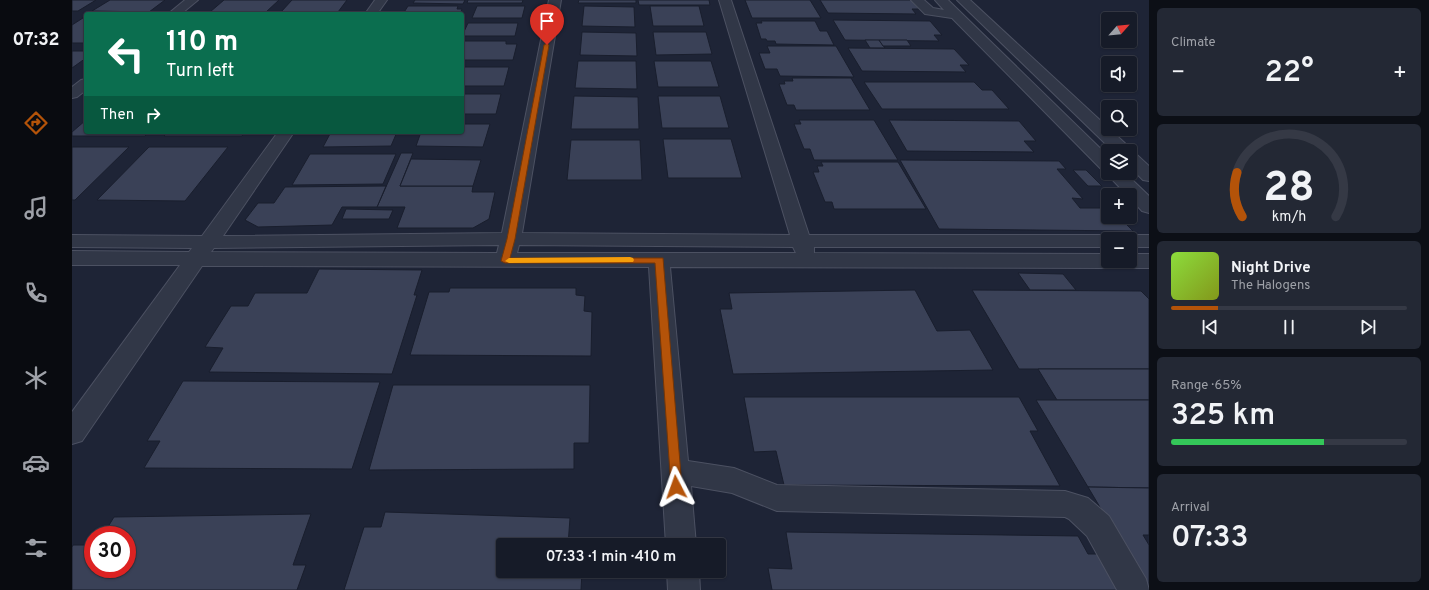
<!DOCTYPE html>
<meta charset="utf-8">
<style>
:root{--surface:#161b28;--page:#232834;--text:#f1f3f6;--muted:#9ea1a8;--line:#353945;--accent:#b45309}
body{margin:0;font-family:Overpass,sans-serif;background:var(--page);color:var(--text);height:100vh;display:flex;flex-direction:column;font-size:15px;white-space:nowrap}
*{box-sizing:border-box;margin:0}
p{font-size:13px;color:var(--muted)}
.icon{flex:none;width:22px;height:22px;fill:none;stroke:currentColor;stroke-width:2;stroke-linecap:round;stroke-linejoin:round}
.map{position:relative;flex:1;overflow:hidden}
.drawer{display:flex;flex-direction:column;gap:8px;padding:8px;background:#0c0f16;width:280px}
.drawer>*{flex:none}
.hud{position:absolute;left:12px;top:12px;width:380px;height:122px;border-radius:4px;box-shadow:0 1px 3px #0004,0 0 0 1px var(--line);background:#0b6e4f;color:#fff;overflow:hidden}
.needle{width:26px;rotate:63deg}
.fabs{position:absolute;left:1029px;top:12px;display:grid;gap:8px}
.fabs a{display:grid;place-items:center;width:36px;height:36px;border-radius:4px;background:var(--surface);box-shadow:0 1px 3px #0004,0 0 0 1px var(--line);font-size:20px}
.speed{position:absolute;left:12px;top:526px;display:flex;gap:8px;font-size:20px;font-weight:700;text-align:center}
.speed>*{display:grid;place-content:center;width:52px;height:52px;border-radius:50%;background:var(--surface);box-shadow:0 1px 3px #0004,0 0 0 1px var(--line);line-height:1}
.speed .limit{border:6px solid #d22;background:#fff;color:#111}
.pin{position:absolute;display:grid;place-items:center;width:34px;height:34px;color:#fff;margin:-41px -17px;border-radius:50% 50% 50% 0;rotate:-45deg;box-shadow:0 0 4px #0007}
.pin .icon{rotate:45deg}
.me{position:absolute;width:44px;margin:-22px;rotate:356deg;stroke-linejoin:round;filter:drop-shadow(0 0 3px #0008)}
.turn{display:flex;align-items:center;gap:14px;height:84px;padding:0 16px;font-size:18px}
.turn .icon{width:52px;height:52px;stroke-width:2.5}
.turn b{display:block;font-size:28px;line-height:34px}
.then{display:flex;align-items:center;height:38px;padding:0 16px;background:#0003;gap:8px;font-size:15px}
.big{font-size:30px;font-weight:600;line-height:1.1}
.drawer .tile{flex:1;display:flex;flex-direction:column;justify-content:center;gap:6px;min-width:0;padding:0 14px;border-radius:6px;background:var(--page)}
.drawer .dial{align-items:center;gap:0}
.dial svg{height:104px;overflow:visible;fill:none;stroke:var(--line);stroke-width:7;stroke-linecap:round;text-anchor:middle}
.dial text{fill:var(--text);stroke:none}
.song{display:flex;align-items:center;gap:12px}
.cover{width:48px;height:48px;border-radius:6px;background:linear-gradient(135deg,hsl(90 70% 55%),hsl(70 70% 35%))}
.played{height:4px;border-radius:2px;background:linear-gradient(90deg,var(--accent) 20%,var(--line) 20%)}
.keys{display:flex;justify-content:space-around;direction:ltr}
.heat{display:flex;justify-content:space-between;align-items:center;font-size:22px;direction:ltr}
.charge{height:6px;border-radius:3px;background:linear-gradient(90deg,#34c759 65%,var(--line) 0)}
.trip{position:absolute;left:424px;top:538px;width:230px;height:40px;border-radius:4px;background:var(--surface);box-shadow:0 1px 3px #0004,0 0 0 1px var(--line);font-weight:600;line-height:40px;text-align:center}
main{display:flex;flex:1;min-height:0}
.menu{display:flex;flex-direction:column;width:72px;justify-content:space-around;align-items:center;background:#090b10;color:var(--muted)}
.menu .icon{width:28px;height:28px}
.menu .selected{color:var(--accent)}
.menu b{font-size:18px;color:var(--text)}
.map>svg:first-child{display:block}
.building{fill:#3a4157;stroke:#191e2d}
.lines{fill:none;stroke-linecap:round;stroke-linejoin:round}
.minor-casing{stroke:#4c5162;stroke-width:2}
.minor{fill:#313747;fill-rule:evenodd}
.route{fill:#b45309;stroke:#753606}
.slow{fill:#f59e0b}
</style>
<main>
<nav class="menu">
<b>07:32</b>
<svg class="icon selected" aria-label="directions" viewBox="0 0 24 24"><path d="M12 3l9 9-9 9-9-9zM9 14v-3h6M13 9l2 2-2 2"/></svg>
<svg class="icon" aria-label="music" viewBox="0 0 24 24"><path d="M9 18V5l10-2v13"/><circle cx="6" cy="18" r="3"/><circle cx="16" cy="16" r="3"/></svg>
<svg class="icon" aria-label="phone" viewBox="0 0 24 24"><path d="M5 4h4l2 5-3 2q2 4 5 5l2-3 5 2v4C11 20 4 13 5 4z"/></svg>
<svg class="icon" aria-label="climate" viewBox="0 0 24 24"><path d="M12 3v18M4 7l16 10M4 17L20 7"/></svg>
<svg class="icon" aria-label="car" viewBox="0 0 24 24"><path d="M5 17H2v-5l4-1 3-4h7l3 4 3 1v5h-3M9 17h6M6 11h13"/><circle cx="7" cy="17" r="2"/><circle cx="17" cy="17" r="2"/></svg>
<svg class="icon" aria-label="filters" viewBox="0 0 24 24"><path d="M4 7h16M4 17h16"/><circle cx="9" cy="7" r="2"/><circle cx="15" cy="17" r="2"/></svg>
</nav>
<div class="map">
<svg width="1077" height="590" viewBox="0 0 1077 590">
<rect width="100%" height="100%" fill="#1e2436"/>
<g class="building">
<polygon points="0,0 24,0 6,11 0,11"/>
<polygon points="38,0 93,0 77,12 20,11"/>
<polygon points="152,0 207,0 194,12 138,12"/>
<polygon points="220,0 275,0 266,12 209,12"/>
<polygon points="343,0 393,0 391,4 341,3"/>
<polygon points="396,0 451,0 450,3 395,3"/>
<polygon points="507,0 564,0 564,3 506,3"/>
<polygon points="566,0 637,0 638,5 567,5"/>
<polygon points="673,0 738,0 749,18 680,18"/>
<polygon points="748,0 839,0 847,9 840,9 844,14 756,13"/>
<polygon points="336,6 386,6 385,9 390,9 388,14 331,14"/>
<polygon points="405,6 453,6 450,18 400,18"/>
<polygon points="512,6 562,7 563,27 510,26"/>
<polygon points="578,6 627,6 632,26 581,26"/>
<polygon points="14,16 14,43 0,43 0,25"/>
<polygon points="761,20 858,21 870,35 862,35 867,41 773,40"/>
<polygon points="689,21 743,21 748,31 755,31 762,45 704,44 703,41 695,41 694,39 689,39 684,23 690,23"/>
<polygon points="396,23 446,23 443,36 390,36"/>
<polygon points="510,32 564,33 565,56 508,55"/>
<polygon points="581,32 634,32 640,54 584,55"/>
<polygon points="793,40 807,40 813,48 798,48"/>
<polygon points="807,40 835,40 839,46 811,46"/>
<polygon points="390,41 434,41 434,44 445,44 441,60 390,60"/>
<polygon points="695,46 764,46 782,77 708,76 705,69 693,69 687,53 698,53"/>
<polygon points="776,48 882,49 897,65 888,65 894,72 790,71"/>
<polygon points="0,51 14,51 14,58 0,68"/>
<polygon points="506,61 564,61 565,89 503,88"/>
<polygon points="582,61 639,61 647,87 586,87"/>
<polygon points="390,67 437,67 432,86 390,86"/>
<polygon points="720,78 779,78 798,110 724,110 722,105 715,105 707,84 713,84 712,81 721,81"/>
<polygon points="792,82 902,82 910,90 920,90 937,109 810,109"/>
<polygon points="390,94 429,94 424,114 390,114"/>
<polygon points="502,96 566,97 567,129 499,129"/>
<polygon points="586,96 648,96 657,128 590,128"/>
<polygon points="14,120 14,132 77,132 73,136 0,136 0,132"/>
<polygon points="727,120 802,120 826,160 742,160 738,149 732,149 722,124 729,124"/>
<polygon points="817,120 947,121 964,141 952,141 962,152 835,151"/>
<polygon points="390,124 418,124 411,147 344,146 349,132 390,132"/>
<polygon points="96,132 173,132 170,136 92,136"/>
<polygon points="259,132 325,132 319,146 251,147"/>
<polygon points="591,139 659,139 670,178 596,178"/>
<polygon points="499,140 568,140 570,180 495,180"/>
<polygon points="0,147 57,147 3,200 0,200"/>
<polygon points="77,147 156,147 113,201 25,200"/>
<polygon points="329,153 341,153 328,186 401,186 400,192 423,192 417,219 401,228 325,228 333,207 305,207"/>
<polygon points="238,154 324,154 311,184 220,185"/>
<polygon points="339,159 409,160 401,186 328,186"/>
<polygon points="828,160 987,161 994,169 985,169 1011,199 1000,198 1008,208 1036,208 1036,217 1047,217 1061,231 867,229"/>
<polygon points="749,162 826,162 854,209 762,209 760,202 753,202 741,172 747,172 745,166 751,166"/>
<polygon points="1001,170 1014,170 1030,186 1016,186"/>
<polygon points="314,186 305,207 270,207 260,225 186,227 173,220 186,203 202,203 213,187"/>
<polygon points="274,209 321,210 317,219 270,219"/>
<polygon points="247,269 350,270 342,295 345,295 320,374 137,372 151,348 133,347 159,306 176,306 183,293 235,293"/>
<polygon points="946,273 991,274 1004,290 958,290"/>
<polygon points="378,288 504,288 504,295 513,296 512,311 520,312 519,356 338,355 357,292 377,292"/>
<polygon points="843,290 865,331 898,330 921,370 661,374 648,309 660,309 657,293"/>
<polygon points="900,290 1069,291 1077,299 1077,369 947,369"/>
<polygon points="966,369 1077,369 1077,400 985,400"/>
<polygon points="111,381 308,382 280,469 72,468 88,441 75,441"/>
<polygon points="321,385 518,385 517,443 502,443 502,469 297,470"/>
<polygon points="672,397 947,397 966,431 958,431 988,486 712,485 704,451 682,452"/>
<polygon points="964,400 1077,400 1077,488 1016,487"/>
<polygon points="1016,487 1077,488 1077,535 1071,535 1077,545 1077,590"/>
<polygon points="313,512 498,518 496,545 431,545 431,571 510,571 509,590 272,590 292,527 309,527"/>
<polygon points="239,514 221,565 234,565 225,590 0,590 0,547 1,545 21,545 21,569 55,569 55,535 31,535 42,517"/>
<polygon points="714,532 1006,536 1016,554 1033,554 1053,590 700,590 696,568 720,569"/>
</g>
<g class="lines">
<defs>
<g id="minor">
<polygon points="113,0 126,0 109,14 96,14"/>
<polygon points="303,0 315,0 305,14 293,14"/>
<path d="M477 0H489L450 233 718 235 647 0H659L737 235H1036L1043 237 1045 239H1036V247H742V253L1036 254V261H1046L1043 266 1036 268 598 267 616 461 662 468 705 485 993 491 1016 498 1037 516 1074 579 1077 590H1045L1015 536 997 519 993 517 705 511 660 493 619 486 624 545H594L577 267 130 266 10 441 0 444V412L108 265H0V251L117 252 120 248 0 247V235L130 236 206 132H222L151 236 430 233ZM427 245 425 253 139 252 142 248ZM447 245 721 247 724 253H445Z"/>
<polygon points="839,0 852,0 861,8 872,10 863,0 876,0 1036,156 1036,173 1053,173 1077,196 1077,213 1070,211 1058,198 1058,195 1055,195 1034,173 1035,171 1030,170 880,18 853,14"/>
<polygon points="885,0 898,0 1057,147 1059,151 1058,153 1064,154 1077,166 1077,181 1071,180 1058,167 1058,151 1041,151"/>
<polygon points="14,79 14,90 5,97 0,98 0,87 9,80"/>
<polygon points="1058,235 1077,235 1077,247 1058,247 1058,239 1049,239 1051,237"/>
<polygon points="1058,254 1077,254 1077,268 1058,268 1051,266 1048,261 1058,261"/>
<polygon points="595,571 627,571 628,590 596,590"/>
</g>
</defs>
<use href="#minor" class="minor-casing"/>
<use href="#minor" class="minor"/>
</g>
<polygon class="route" points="475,43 477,45 443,239 438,258 591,258 610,487 609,491 604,492 600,491 599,487 583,263 433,263 429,261 435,239 472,45"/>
<polygon class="slow" points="558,257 561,258 562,260 561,262 437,263 433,261 437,258"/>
</svg>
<div class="fabs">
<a><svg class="needle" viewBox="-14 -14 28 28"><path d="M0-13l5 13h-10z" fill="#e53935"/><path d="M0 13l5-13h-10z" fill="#9ea1a8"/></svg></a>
<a><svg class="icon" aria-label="sound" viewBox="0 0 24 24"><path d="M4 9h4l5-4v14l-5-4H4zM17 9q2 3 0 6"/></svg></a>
<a><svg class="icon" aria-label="search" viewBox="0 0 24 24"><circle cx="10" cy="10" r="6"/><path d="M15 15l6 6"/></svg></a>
<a><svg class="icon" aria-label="layers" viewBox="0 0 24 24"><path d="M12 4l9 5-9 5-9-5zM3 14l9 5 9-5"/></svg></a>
<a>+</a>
<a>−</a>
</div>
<div class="speed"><div class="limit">30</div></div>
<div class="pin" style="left:475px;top:45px;background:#d93025"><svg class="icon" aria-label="arrive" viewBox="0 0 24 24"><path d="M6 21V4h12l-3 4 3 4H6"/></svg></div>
<svg class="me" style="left:604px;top:487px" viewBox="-20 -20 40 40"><path d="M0-17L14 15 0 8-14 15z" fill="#b45309" stroke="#fff" stroke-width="4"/></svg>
<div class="trip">07:33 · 1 min · 410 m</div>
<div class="hud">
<div class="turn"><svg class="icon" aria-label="left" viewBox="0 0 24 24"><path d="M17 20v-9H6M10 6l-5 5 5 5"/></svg><div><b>110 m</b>Turn left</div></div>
<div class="then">Then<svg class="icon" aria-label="right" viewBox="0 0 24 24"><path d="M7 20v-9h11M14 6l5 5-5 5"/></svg></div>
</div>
</div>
<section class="drawer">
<div class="tile"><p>Climate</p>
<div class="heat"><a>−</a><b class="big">22°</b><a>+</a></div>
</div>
<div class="tile dial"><svg viewBox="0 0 100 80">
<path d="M14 69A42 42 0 1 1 86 69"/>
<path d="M14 69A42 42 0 0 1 10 35" stroke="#b45309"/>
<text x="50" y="56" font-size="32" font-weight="700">28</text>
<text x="50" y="72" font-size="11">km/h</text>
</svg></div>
<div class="tile">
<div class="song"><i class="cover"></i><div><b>Night Drive</b><p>The Halogens</p></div></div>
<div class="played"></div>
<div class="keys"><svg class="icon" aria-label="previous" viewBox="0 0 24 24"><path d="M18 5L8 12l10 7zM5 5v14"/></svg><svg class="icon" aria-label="pause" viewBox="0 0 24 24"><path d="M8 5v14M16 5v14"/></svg><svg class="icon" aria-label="next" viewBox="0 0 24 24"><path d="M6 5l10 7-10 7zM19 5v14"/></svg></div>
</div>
<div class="tile"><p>Range · 65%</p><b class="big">325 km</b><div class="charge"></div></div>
<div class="tile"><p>Arrival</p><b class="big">07:33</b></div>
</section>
</main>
